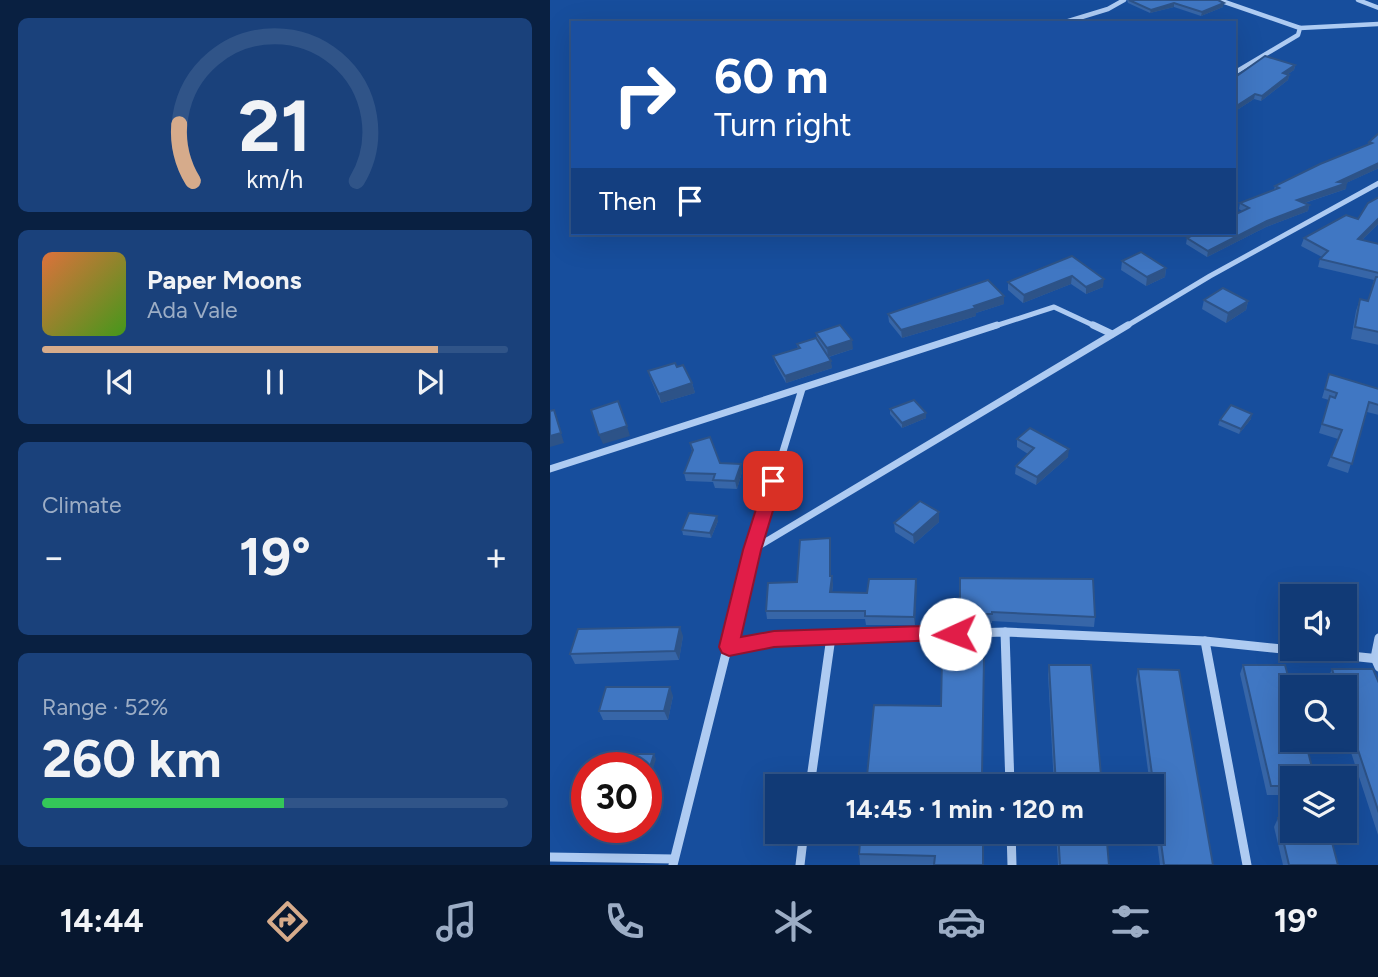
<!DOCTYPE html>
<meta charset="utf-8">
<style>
:root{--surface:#113a76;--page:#1a417b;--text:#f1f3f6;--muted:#9cadc5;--line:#305488;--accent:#d6ab8b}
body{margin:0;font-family:Figtree,sans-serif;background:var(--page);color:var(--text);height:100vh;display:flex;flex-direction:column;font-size:26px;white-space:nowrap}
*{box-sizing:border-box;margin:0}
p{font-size:23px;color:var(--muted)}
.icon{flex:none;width:38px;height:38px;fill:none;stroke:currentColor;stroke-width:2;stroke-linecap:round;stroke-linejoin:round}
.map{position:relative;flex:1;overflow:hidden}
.details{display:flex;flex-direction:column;gap:18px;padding:18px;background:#092041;width:550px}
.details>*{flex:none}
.top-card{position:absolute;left:21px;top:21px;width:665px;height:214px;border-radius:0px;box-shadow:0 7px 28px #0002,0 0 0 2px var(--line);background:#1a4fa0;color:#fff;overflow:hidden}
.fabs{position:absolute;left:730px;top:584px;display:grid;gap:14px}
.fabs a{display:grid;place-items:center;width:77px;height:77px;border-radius:0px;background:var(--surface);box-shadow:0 7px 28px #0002,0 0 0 2px var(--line);font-size:35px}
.speed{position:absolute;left:21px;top:752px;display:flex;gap:14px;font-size:35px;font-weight:700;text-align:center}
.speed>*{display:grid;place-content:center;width:91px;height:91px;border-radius:50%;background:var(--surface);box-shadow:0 7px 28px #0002,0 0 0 2px var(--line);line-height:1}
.speed .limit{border:10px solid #d22;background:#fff;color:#111}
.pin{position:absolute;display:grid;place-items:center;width:60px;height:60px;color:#fff;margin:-30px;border-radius:14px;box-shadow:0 4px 10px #0006}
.me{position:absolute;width:77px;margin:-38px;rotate:268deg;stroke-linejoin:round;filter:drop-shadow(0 0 5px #0008)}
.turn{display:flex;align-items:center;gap:24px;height:147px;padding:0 28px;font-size:32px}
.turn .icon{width:91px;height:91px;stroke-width:2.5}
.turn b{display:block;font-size:49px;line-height:60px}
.then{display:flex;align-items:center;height:66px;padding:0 28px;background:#0003;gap:14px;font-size:26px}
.big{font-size:52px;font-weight:700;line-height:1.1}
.details .widget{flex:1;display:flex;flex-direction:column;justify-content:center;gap:10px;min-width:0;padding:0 24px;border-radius:10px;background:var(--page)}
.details .dial{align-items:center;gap:0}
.dial svg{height:182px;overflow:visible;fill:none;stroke:var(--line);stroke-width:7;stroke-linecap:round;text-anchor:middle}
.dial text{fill:var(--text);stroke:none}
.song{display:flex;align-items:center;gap:21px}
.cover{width:84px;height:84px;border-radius:10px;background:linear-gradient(135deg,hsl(20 70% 55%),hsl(100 70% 35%))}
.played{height:7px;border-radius:4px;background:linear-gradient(90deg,var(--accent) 85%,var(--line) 85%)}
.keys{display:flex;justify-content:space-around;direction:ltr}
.heat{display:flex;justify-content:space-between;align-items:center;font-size:38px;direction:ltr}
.charge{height:10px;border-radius:5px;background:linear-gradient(90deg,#34c759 52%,var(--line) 0)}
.trip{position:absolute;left:215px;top:774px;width:399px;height:70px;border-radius:0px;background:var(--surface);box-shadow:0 7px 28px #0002,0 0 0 2px var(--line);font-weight:700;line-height:70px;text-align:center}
.tabs{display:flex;height:112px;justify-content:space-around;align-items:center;background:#07172f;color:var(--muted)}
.tabs .icon{width:49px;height:49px}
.tabs .active{color:var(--accent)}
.tabs b{font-size:32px;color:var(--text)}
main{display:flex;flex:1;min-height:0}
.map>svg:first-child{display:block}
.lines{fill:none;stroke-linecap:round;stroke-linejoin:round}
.minor-far3{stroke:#aecbf2;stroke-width:4.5}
.minor-far2{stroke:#aecbf2;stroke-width:5}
.minor-far1{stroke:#aecbf2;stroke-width:7}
.minor{stroke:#aecbf2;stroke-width:9}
.wall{fill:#3766a8}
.shaded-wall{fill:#2d5388}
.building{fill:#4077c3;stroke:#2d5388;stroke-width:2}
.route{fill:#e11d48;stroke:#92132f;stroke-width:2}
</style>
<main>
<section class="details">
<div class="widget dial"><svg viewBox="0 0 100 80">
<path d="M14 69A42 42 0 1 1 86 69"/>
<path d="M14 69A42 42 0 0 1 8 44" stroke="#d6ab8b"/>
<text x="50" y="56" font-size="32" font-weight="700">21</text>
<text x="50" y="72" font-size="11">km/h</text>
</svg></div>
<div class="widget">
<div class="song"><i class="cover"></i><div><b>Paper Moons</b><p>Ada Vale</p></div></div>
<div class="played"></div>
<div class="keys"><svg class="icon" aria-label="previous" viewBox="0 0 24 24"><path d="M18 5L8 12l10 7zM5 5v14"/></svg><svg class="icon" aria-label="pause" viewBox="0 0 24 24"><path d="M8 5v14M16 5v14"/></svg><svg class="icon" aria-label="next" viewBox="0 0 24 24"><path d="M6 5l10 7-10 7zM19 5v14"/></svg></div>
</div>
<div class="widget"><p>Climate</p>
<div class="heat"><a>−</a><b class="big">19°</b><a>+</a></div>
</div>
<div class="widget"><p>Range · 52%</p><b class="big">260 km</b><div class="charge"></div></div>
</section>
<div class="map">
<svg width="829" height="865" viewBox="0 0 829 865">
<rect width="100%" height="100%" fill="#174e9d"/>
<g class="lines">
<g class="minor-far3">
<polyline points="669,0 750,28"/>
<polyline points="808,0 829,8"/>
<polyline points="512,23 558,9 574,0"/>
<polyline points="684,73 748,35 750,28 829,24"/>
</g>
<g class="minor-far2">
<polyline points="442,327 504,307 547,327"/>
<polyline points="575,327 660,276 829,183"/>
</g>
<g class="minor-far1">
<polyline points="543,325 562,334"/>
<polyline points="0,469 447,325"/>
<polyline points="202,550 578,325"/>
<polyline points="199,563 252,389"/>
</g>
<g class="minor">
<polyline points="455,632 460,786"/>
<polyline points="829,638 825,658 829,667"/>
<polyline points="655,641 697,865"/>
<polyline points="179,647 224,639 455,632 655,641 829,659"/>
<polyline points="260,786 281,637"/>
<polyline points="461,831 462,865"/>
<polyline points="0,857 124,859"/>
<polyline points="123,865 199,561"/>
<polyline points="250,865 254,831"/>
</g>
</g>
<g class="wall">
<polygon points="577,0 668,0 673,7 651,16 624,7 600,13 578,3"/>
<polygon points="745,65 744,70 738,74 739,75 738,80 711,101 704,99 687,110 684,109 684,78"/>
<polygon points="829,133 829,168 796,183 796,189 755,203 759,205 758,211 716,227 657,257 636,244 637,238 692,211 689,209 690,203 724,190 725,186 818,145 819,142"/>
<polygon points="829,197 829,223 812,240 829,244 829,345 801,339 806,311 810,299 818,301 824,280 768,267 770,259 772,257 751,246 754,238 808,219"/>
<polygon points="522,256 553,287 536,294 521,284 473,303 458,290 458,282"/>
<polygon points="572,261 616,268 615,277 596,286 571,270"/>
<polygon points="654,300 698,301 696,310 676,323 652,309"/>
<polygon points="454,304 426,313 426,316 352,338 339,322 338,314"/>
<polygon points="266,333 303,349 279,357 282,368 236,383 225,363 223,356 248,349 247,344 267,340"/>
<polygon points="127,367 142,383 145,393 111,403 101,380 98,371"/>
<polygon points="779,374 829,389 829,415 817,412 798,473 777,466 788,439 769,433 779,400 772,398"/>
<polygon points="340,409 376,413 376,418 352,428 340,414"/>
<polygon points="701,419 689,434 668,425 670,420"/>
<polygon points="467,439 518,457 486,485 465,474 466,466 478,454 467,447"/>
<polygon points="140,443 170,463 192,472 187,489 165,488 163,482 136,481 134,473 142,451"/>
<polygon points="389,512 389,522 364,544 345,532 344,523"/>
<polygon points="168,521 161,538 133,535 132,530"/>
<polygon points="280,538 281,547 281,576 283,585 282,592 317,593 366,579 365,625 316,625 315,619 217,619 216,611 247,582"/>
<polygon points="410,578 545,617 544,627 442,621 442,623 410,624"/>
<polygon points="133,636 129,660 25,664 20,654"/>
<polygon points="434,658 432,786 316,786 391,706"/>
<polygon points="499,665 552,786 504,786 498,674"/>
<polygon points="693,665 742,779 742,795 717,795 690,674"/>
<polygon points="588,669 663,865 610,865 602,802 602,786 600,786 586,679"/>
<polygon points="782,669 829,683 829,838 794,731 794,688 781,688 778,678"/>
<polygon points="123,696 118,720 53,720 49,711"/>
<polygon points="728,818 788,865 733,865 724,827"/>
<polygon points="311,831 433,865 310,865 309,854"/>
<polygon points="506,831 556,831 559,865 508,865"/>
</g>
<g class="shaded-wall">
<polygon points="624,3 624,7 600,13 601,10"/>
<polygon points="674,3 673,7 651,16 652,12"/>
<polygon points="745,65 744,70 732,78 733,73"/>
<polygon points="739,75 738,80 711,101 712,96"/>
<polygon points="705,94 704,99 687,110 688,105"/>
<polygon points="829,163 829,168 792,185 797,183 796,189 745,206 747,200"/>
<polygon points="759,205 758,211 716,227 657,257 658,251 717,221"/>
<polygon points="829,218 829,223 805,247 808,239"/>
<polygon points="616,268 615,277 596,286 597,277"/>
<polygon points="522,276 521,284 473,303 474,295"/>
<polygon points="554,279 553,287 536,294 536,287"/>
<polygon points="454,296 454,304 426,313 426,316 352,338 351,330"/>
<polygon points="698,301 696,310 676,323 678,313"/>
<polygon points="302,340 303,349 278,357 277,348"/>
<polygon points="281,361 282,368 236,383 235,376"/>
<polygon points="142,383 145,393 111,403 109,394"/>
<polygon points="4,410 14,443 0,447 0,436"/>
<polygon points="376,413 376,418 352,428 352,423"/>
<polygon points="702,414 701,419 689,434 691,429"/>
<polygon points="77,426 80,436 53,444 49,435"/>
<polygon points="519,449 518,457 486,485 487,477"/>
<polygon points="191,464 192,472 187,489 185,481"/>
<polygon points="389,512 389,522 364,544 363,535"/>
<polygon points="167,516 168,521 161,538 160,533"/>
<polygon points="280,538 281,547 281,585 280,576"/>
<polygon points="282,576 283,585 281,601 280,592"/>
<polygon points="366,579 367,587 365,625 364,617"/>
<polygon points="130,627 133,636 129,660 125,651"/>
<polygon points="120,687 123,696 118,720 114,711"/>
<polygon points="104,754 106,759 98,786 96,780"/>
</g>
<g class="building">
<polygon points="579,0 668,0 674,3 652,12 624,3 601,10"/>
<polygon points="715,56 745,65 733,73 739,75 712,96 705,94 688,105 684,104 684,78"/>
<polygon points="829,133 829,163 788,182 797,183 747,200 759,205 717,221 658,251 637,238 647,233 684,233 684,215 699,208 690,203 729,188 725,186 770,164 822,143 819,142"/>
<polygon points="829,197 829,218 808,239 829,244 829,273 770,259 778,251 754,238 796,215 808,219 818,203"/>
<polygon points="591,252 616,268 597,277 572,261"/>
<polygon points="522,256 554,279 536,287 522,276 474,295 458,282"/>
<polygon points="826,277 829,277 829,332 805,327 810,299 818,301"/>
<polygon points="438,280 454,296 424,306 426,308 351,330 338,314"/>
<polygon points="673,288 698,301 678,313 654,300"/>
<polygon points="290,325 302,340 277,348 266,333"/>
<polygon points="266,338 281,361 235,376 223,356 250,348 247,344"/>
<polygon points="125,363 127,367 133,365 142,383 109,394 98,371"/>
<polygon points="779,374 829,389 829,405 819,402 802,464 781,457 792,430 772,424 780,396 785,398 787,393 775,389"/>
<polygon points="364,400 376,413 352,423 340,409"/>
<polygon points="68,401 77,426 49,435 41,410"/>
<polygon points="681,405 702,414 691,429 670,420"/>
<polygon points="4,410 11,433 0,436 0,411"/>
<polygon points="480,428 519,449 487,477 466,466 484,448 467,439"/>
<polygon points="160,437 170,463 191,464 185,481 163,480 165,474 134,473 143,450 140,443"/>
<polygon points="370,501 389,512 363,535 344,523"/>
<polygon points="139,513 167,516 160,533 132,530"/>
<polygon points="280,538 280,576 282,576 280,592 317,593 319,579 366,579 364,617 315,616 315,611 216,611 218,583 247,582 250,540"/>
<polygon points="410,578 543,579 545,617 442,612 442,614 410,614"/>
<polygon points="794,601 799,602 798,619 794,618"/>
<polygon points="130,627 125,651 20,654 28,629"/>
<polygon points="392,658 434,658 432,775 362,775 361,786 316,786 324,705 391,706"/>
<polygon points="499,665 541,665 552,786 506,786"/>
<polygon points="693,665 735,665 742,690 742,740 755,740 765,779 742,779 742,786 721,786"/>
<polygon points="588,669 629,670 663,865 614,865"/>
<polygon points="782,669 823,669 829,683 829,813 794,708 794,688 788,688"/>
<polygon points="56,687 120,687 114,711 49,711"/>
<polygon points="86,754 104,754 96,780 96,768 81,768"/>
<polygon points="728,818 742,818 742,831 779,831 788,865 739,865"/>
<polygon points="311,831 433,831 433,865 384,865 385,856 309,854"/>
<polygon points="508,831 556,831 559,865 510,865"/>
</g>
<polygon class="route" points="223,475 232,481 211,550 191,637 224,631 405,625 412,628 415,634 412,639 224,647 179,656 172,653 169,647 193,550 215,481"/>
</svg>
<div class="fabs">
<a><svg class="icon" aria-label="sound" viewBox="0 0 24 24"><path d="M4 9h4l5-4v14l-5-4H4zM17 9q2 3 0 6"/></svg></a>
<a><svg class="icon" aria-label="search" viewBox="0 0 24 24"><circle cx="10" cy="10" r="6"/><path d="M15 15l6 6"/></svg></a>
<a><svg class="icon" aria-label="layers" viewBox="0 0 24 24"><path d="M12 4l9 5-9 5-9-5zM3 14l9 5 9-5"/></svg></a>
</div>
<div class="speed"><div class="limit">30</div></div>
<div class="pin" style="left:223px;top:481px;background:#d93025"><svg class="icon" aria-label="arrive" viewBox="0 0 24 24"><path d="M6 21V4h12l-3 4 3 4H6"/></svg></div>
<svg class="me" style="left:405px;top:634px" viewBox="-20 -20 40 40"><circle r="19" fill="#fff"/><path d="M0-13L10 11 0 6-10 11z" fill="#e11d48"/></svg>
<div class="trip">14:45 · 1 min · 120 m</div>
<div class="top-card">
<div class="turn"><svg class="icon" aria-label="right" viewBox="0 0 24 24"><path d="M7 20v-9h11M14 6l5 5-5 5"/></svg><div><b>60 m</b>Turn right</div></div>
<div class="then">Then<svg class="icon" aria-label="arrive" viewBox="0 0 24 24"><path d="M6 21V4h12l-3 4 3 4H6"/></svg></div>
</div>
</div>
</main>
<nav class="tabs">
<b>14:44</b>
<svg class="icon active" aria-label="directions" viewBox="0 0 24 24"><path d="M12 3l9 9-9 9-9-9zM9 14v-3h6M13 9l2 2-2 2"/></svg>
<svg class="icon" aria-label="music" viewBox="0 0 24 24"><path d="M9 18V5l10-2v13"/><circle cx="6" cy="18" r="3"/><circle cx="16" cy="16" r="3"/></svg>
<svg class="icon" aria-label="phone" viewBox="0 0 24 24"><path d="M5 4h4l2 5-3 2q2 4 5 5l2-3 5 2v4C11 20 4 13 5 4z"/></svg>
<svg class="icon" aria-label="climate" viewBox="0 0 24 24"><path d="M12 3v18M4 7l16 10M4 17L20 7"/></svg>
<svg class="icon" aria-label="car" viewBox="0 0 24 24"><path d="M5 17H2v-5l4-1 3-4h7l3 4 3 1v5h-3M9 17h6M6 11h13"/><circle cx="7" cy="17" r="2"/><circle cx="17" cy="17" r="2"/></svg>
<svg class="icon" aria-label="filters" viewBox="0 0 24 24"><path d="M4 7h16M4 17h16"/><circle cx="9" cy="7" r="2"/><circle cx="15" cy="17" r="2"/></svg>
<b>19°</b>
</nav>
